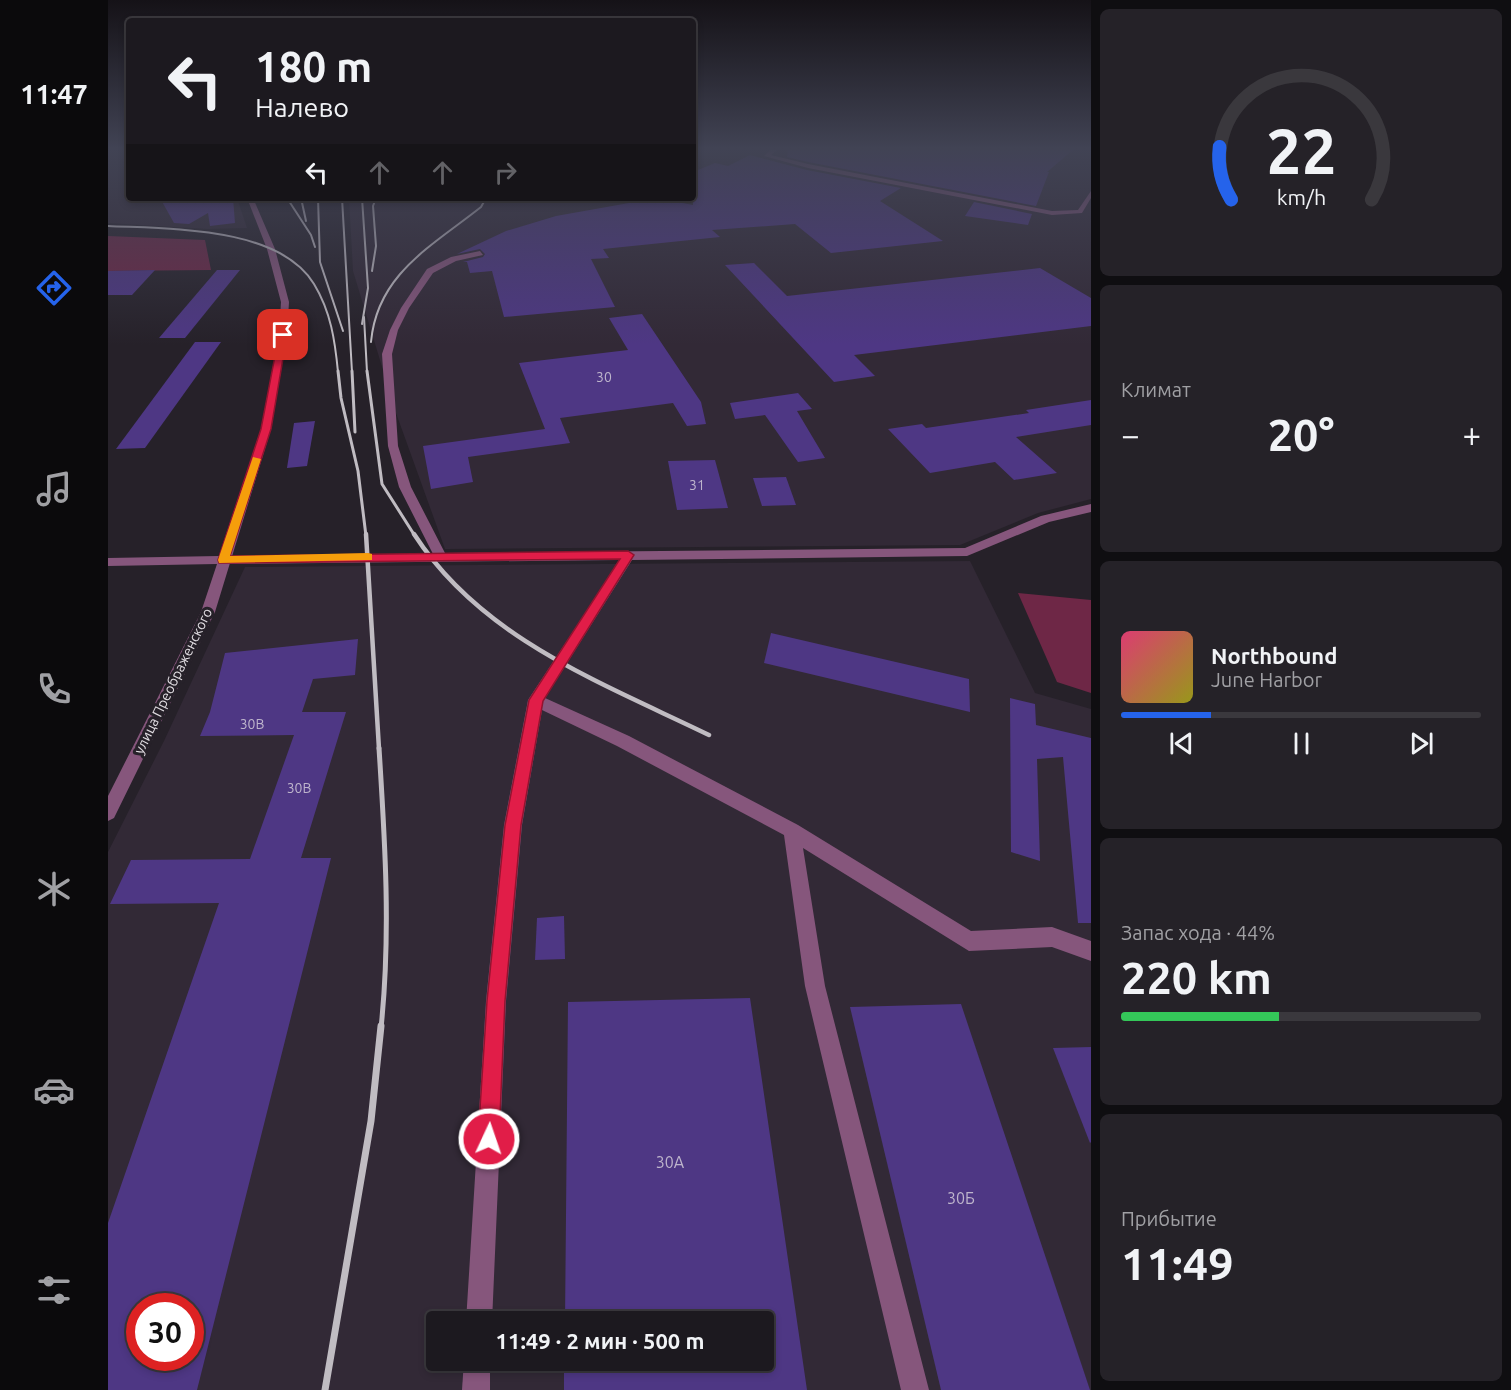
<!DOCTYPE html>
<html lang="ru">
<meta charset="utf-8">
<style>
:root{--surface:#1c191f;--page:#252228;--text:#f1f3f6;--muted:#a0a0a4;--line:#3a383d;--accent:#2563eb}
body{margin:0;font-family:Ubuntu,sans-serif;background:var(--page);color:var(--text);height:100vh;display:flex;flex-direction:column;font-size:22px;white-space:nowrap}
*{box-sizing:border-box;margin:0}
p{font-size:20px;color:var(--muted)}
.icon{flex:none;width:33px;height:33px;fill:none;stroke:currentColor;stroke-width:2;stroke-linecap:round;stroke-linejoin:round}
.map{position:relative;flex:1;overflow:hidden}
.panel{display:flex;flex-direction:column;gap:9px;padding:9px;background:#0f0e11;width:420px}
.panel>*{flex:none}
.guide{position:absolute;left:18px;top:18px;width:570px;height:183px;border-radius:6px;box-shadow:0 3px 9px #0003,0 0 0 2px var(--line);background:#1c191f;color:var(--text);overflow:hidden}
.speed{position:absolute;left:18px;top:1293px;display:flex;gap:12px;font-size:30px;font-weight:700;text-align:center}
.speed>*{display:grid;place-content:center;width:78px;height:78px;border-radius:50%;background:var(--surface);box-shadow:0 3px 9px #0003,0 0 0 2px var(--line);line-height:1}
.speed .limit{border:9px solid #d22;background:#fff;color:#111}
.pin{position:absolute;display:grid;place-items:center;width:51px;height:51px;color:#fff;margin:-26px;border-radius:12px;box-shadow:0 3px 9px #0006}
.me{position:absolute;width:66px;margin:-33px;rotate:3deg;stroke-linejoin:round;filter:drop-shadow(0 0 4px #0008)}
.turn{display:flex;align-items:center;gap:21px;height:126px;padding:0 30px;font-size:27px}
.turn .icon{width:78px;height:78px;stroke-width:2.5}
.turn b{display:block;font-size:42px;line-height:51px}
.lanes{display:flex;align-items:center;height:57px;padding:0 30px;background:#0003;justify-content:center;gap:30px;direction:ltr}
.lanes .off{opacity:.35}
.big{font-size:45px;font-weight:700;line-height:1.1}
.panel .widget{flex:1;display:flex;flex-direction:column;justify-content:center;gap:9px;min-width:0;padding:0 21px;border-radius:9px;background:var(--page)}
.panel .dial{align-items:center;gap:0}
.dial svg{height:156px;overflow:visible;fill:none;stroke:var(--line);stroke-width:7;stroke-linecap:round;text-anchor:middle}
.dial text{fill:var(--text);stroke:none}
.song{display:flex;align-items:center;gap:18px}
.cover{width:72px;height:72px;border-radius:9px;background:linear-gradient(135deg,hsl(340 70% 55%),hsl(60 70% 35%))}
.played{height:6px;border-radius:3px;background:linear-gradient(90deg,var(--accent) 25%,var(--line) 25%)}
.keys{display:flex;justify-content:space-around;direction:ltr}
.heat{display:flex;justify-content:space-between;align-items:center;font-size:33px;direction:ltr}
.charge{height:9px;border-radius:4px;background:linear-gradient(90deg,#34c759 44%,var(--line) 0)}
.trip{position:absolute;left:318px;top:1311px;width:348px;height:60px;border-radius:6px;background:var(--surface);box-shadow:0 3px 9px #0003,0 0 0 2px var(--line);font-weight:700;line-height:60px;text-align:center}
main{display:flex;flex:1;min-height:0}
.tab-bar{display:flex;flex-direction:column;width:108px;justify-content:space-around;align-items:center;background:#0b0a0c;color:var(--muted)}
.tab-bar .icon{width:42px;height:42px}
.tab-bar .current{color:var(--accent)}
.tab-bar b{font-size:27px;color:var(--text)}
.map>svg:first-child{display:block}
.built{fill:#322936;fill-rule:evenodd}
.green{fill:#6e2746}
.building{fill:#4e3784;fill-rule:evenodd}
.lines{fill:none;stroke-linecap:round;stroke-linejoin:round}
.minor{fill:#86567c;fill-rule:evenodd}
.tertiary{fill:#86567c;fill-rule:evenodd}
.rail-far4{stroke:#c0bcc2;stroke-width:2}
.rail-far3{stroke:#c0bcc2;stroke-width:3}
.rail-far2{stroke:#c0bcc2;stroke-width:4.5}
.rail-far1{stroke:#c0bcc2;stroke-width:5}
.rail{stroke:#c0bcc2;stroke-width:7}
.route{fill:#e11d48;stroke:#92132f;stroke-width:1.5}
.slow{fill:#f59e0b}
.labels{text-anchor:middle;stroke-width:6;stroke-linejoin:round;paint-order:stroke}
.number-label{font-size:14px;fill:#beb5cc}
.far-street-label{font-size:14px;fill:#e3dfe4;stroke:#262129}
.near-number-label{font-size:16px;fill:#beb5cc}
</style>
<main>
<nav class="tab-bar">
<b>11:47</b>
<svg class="icon current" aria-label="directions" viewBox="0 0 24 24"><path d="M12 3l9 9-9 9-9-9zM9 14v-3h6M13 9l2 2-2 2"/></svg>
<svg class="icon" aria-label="music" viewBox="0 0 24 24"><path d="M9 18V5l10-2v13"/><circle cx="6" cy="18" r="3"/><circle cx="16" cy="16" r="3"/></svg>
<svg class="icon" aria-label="phone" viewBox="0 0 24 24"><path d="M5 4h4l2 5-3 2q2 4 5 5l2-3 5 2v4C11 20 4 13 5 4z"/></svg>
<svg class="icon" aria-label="climate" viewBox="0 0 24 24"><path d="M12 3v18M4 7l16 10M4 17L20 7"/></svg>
<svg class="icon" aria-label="car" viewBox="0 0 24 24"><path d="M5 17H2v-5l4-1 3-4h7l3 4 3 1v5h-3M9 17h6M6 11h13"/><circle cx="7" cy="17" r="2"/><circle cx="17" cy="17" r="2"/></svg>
<svg class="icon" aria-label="filters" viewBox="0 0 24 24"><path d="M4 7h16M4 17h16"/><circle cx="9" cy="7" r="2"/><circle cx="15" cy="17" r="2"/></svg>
</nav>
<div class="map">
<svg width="983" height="1390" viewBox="0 0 983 1390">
<rect width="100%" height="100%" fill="#262129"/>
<g class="built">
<polygon points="0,150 21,150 21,198 129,198 139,228 100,229 0,223"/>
<polygon points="585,150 983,150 983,499 930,513 852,545 337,549 288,413 245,271 241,198 585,198"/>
<path d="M862 561 927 693 983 709V1390H0V852L56 741 137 567ZM32 1306H82V1358H32ZM328 1322H656V1360H328Z"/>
</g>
<g class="green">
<polygon points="0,236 97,240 103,270 0,271"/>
<polygon points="910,593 983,600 983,693 949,682"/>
</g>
<g class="building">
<polygon points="680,150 965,150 939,172 941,172 928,206 700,162 679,157"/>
<polygon points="642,155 699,170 793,188 772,201 835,241 723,253 687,224 604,230 612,237 495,249 501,258 483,259 507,307 396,317 384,271 362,273 359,262 355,262 375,257 377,254 372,249 349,254 398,231 448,216 549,198 585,205 585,172 607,163 620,166"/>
<polygon points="52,198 125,198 127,223 102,226 100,213 81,224 66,223"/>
<polygon points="866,202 924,214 920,225 857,216"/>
<polygon points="646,263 679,296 932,268 983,298 983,326 746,355 767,376 726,382 617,265"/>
<polygon points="47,270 24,295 0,295 0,271"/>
<polygon points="109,270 132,270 77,338 51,338"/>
<polygon points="534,314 593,402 598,424 579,426 565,403 452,418 462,443 360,457 365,482 323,489 315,446 437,429 411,363 520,350 501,318"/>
<polygon points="87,342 113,342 37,448 8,449"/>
<polygon points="690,393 704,409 689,411 717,458 690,462 657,415 627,419 622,403"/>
<polygon points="983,400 983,425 908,437 949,473 906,480 887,462 822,473 780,429 814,424 818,428 921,413 918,410"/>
<polygon points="207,421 199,466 179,468 186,423"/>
<polygon points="607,460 620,508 569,510 560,461"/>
<polygon points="678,477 688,505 654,506 645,478"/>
<polygon points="663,633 861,679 862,712 656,663"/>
<path d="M250 639 247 675 205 679 194 712H238L193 858H223L89 1390H0V1223L111 903 2 904 23 860 142 859 186 735 92 736 102 712 117 653ZM32 1306H82V1358H32Z"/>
<polygon points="902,698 927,704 928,725 983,738 983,923 970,923 955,757 929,759 932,861 903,852"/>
<polygon points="456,916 457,959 427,960 429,918"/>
<polygon points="642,998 699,1390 456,1390 456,1360 656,1360 656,1322 457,1322 460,1002"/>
<polygon points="853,1004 982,1390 833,1390 742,1007"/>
<polygon points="983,1047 983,1142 982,1143 945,1048"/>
</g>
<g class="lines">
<g class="minor">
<polygon points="662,150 669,150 663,155 700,164 944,211 970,210 983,191 983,198 974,213 944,215 700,168 656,156"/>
<polygon points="372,251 375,255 348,261 325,273 301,308 290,330 284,354 290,446 303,487 337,553 857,548 933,516 983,504 983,512 941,522 859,556 524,560 437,698 521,736 690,825 863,931 944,927 983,941 983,961 944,947 861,951 695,848 717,986 821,1390 793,1390 697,986 676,835 509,746 434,710 414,825 398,1001 384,1322 358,1322 378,1001 396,825 420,700 512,560 115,564 109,560 115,556 325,554 291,487 280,446 274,354 282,330 293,308 319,269 343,257"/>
<polygon points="356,1360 382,1360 382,1390 354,1390"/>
</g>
<polygon class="tertiary" points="139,198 145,198 167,249 181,302 179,335 163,429 107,612 6,818 0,821 0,796 93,612 109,564 0,566 0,558 111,556 153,429 171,335 173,302 159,249"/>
<g class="rail-far4">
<polyline points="179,198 203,235 207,247"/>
<polyline points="193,198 198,221"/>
<polyline points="210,198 212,262 235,331"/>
<polyline points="234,198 244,372"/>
<polyline points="254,198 260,288 254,324"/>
<path d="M0 226C60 229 171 226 206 284 223 312 227 341 230 372"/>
<polyline points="264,271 268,246 265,206 268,198"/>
<polyline points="256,317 259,372"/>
<path d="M263 342C269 274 324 246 373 207L378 198"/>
</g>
<g class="rail-far3">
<polyline points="230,371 233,398 250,471 258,536"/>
<polyline points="244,371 247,432"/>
<polyline points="259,371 274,484 307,536"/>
</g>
<g class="rail-far2">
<polyline points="258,534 271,749"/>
<path d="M306 534C374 639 494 683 601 735"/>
</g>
<path class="rail-far1" d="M271 748C277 841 283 934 273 1028"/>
<polyline class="rail" points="217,1390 263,1121 273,1026"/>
</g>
<linearGradient id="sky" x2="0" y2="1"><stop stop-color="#151217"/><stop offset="0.43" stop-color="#414354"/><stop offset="1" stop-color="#414354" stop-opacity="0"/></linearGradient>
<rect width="983" height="345" fill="url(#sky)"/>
<polygon class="route" points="175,333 179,335 163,429 122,556 520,551 526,555 435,701 413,825 397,1001 391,1139 388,1146 381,1149 373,1146 370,1139 379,1001 397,825 421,700 512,559 111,563 110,560 153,429 171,335"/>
<polygon class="slow" points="145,457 153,459 122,556 260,553 264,554 264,560 111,563 110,560"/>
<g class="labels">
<g class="number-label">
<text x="496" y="382">30</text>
<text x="589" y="490">31</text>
<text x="144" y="729">30В</text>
<text x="191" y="793">30В</text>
</g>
<g class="far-street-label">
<text transform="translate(65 681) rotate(-64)" y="5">улица Преображенского</text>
</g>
<g class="near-number-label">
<text x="562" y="1168">30А</text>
<text x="853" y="1204">30Б</text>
</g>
</g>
</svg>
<div class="speed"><div class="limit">30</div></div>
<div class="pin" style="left:175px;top:335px;background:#d93025"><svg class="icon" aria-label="arrive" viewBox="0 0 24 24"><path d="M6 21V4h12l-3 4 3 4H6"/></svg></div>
<svg class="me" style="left:381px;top:1139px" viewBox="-20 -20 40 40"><circle r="17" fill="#e11d48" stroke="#fff" stroke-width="3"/><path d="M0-11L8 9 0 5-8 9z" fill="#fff"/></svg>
<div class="trip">11:49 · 2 мин · 500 m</div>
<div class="guide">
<div class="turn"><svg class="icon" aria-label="left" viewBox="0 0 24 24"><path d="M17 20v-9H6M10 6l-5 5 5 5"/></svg><div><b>180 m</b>Налево</div></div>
<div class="lanes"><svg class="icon" aria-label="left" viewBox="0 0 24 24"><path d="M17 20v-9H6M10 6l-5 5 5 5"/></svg><svg class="icon off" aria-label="ahead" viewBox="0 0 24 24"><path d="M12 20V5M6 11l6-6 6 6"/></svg><svg class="icon off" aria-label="ahead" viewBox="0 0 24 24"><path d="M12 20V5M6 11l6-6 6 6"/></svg><svg class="icon off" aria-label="right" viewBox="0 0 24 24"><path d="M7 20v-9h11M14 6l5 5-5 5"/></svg></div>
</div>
</div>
<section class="panel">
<div class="widget dial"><svg viewBox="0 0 100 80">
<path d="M14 69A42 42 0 1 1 86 69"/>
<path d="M14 69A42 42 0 0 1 8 42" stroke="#2563eb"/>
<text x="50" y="56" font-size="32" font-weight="700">22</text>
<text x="50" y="72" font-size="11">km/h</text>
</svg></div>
<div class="widget"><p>Климат</p>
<div class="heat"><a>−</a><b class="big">20°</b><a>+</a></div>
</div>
<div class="widget">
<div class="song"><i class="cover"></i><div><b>Northbound</b><p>June Harbor</p></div></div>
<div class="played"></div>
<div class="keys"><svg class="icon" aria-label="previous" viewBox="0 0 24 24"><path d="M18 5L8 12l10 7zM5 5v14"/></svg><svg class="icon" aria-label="pause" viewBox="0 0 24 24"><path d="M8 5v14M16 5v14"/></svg><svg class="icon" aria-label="next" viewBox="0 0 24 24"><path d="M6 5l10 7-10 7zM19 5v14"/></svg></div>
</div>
<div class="widget"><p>Запас хода · 44%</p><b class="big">220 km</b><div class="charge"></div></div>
<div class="widget"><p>Прибытие</p><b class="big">11:49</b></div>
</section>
</main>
